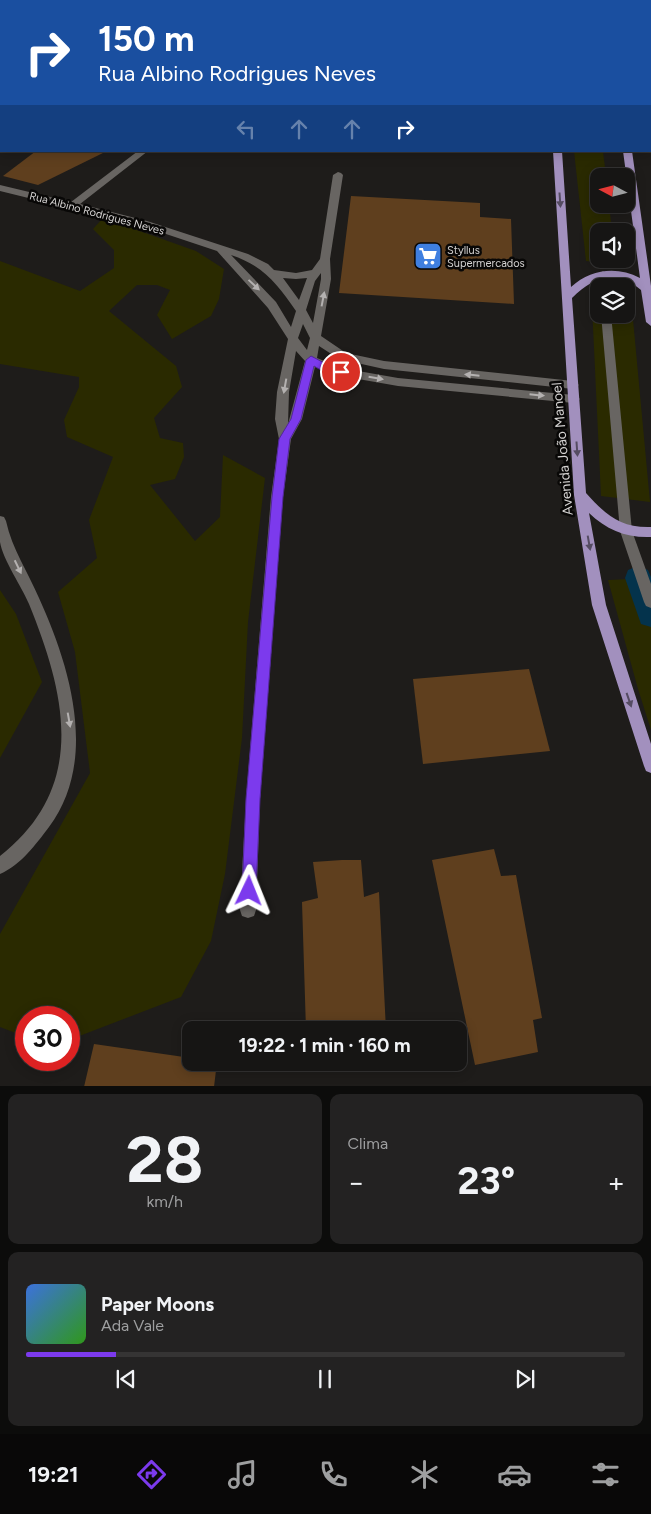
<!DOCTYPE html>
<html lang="pt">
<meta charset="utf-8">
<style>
:root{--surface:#161514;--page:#232222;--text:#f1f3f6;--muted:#9e9fa0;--line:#353434;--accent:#7c3aed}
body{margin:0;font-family:Figtree,sans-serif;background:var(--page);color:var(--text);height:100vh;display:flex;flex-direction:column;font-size:19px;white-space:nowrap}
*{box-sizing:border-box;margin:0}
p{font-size:16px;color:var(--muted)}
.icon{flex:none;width:28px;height:28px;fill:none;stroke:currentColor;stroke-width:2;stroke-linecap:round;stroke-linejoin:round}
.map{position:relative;height:1086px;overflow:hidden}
.details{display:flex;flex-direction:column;gap:8px;padding:8px;background:#0c0c0b;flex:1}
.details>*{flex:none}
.banner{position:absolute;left:0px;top:0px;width:651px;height:152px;box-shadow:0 2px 12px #0003,0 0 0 1px var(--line);background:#1a4fa0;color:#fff;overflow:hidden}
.needle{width:32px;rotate:277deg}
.buttons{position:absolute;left:590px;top:168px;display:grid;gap:10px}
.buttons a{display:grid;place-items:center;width:45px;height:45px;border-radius:10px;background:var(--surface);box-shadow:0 2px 12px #0003,0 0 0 1px var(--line);font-size:25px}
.speed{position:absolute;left:15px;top:1006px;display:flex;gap:10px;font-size:25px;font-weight:700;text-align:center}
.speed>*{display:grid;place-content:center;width:65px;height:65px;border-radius:50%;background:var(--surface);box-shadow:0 2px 12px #0003,0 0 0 1px var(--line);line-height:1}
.speed .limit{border:8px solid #d22;background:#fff;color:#111}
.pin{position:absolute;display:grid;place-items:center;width:42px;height:42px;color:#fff;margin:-21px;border:2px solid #fff;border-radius:50%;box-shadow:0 1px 5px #0007}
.me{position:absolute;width:55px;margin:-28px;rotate:2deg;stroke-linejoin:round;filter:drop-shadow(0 0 4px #0008)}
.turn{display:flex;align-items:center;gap:18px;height:105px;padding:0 15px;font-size:22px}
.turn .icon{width:65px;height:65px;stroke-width:2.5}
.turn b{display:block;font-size:35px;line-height:42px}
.lanes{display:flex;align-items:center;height:48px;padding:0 15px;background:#0003;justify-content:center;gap:25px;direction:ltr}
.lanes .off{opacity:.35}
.big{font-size:38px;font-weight:700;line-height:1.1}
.details .card{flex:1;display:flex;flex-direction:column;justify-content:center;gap:8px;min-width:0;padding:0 18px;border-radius:10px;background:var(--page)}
.details .dial{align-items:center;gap:0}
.dial b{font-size:65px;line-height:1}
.song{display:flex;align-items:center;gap:15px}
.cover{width:60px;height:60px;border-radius:8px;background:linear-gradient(135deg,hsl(220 70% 55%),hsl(110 70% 35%))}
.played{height:5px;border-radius:2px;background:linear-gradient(90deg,var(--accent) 15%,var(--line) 15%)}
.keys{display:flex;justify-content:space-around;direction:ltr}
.heat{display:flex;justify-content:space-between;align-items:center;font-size:28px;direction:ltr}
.details .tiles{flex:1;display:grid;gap:8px;grid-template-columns:1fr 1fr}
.card:last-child{grid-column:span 2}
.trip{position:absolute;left:182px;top:1021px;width:285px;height:50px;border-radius:10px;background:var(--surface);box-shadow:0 2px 12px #0003,0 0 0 1px var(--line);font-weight:700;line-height:50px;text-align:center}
.tabs{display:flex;height:80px;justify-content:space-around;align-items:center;background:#090808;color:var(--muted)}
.tabs .icon{width:35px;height:35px}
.tabs .current{color:var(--accent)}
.tabs b{font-size:22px;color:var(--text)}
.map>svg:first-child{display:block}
.green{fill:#2a2a00}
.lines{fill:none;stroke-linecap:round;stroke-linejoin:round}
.canal{fill:#04334c;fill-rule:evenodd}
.building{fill:#5f3f1e}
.minor{fill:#686562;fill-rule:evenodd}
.major{fill:#a290be;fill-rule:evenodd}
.oneway{fill:#554c62}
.oneway2{fill:#b4b1b0}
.route{fill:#7c3aed;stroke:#51269a}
.labels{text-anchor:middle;stroke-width:5;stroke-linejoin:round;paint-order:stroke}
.far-street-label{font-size:11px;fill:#d4d2d1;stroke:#080706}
.far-poi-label{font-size:11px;fill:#d4d2d1;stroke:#080706;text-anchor:start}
.street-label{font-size:14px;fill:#d4d2d1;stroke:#080706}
</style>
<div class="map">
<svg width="651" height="1087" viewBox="0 0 651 1087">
<rect width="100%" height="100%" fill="#1e1c1a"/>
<g class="green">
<polygon points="574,151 603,151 606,176 599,176 599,204 609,204 612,231 599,231 599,259 615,259 616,264 586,261"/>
<polygon points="103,218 196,251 224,269 219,299 211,316 172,339 157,315 170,290 157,285 137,285 109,311 176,366 182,387 154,418 160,438 183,443 184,457 175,479 150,485 195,541 220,517 223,455 265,478 248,622 242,738 225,874 211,941 181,997 69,1040 69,1018 26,1018 26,1037 0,1027 0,934 90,773 75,652 58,592 97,558 89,520 113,457 67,437 64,420 79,387 79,377 0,364 0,261 80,291 114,268 114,250 93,229"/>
<polygon points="591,285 613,286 599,286 599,314 626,314 626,287 630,287 650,502 601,496"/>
<polygon points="651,578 651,730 638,689 608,580"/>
<polygon points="0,590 16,614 42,682 0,758"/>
</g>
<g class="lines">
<polygon class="canal" points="638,566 648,570 651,577 651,627 641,624 625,578 628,570"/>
</g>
<g class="building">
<polygon points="36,151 107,151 38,185 3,176"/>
<polygon points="351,196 480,203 480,217 511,219 514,304 339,293"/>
<polygon points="529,669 550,751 423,764 413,679"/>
<polygon points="494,849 501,876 516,875 542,1018 533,1020 538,1052 475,1065 432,860"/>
<polygon points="342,860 361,860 364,897 379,892 386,1030 306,1030 302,902 318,898 313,862"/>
<polygon points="94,1044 191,1058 191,1062 217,1062 214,1087 84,1087"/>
</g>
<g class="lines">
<g class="minor">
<polygon points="176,0 186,0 187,1 177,1"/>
<rect x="324" y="0" width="8" height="1"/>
<rect x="584" y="0" width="8" height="1"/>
<rect x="0" y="39" width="1" height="5"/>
<polygon points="1,99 1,105 0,106 0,100"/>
<path d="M138 151H148L80 204 147 221 248 254 268 264 274 270 296 273 312 270 320 259 333 175 338 172 341 173 343 175 330 259 331 279 321 336 346 353 384 361 573 381 579 385 573 389 384 369 339 359 319 346 317 358 341 368 398 378 574 395 580 399 574 403 398 386 341 376 315 367 302 419 291 439 283 497 260 799 256 910 254 916 248 918 242 916 240 910 246 799 271 497 279 439 275 419 277 392 288 339 268 308 217 251 142 226 0 191V185L71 202ZM231 255C264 266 277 284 296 311L291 327 276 302ZM321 273V279L313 323 306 310 315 281ZM283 278 296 279 307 278 299 300ZM303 324 310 338 307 350 298 338ZM296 351 305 361 288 424 289 392Z"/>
<polygon points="603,271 608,274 609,286 599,286 598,274"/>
<polygon points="601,314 611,314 632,531 651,584 651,608 646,606 644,602 620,531"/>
<path d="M0 516 4 517 6 521C12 549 28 572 39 598 70 666 99 760 49 827 36 844 21 865 0 874V856C88 787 66 695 29 604 22 587 3 560 0 542 0 534 0 524 0 516Z"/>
</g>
<g class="major">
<rect x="542" y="0" width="8" height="1"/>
<rect x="601" y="0" width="8" height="1"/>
<path d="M553 151H562L571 287C591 269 617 266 640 278L623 151H632L651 286V326L646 322 641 290C616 268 593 277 572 298L586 493C606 515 620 528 651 527V537C626 538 607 530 589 513L606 605 651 744V773L646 771 644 766 592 605 574 495Z"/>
</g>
</g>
<defs><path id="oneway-solid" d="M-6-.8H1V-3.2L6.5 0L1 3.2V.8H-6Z" transform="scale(1.25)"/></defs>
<g class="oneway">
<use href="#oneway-solid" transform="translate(560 200) rotate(86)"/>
<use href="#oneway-solid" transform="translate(577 449) rotate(86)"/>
<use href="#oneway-solid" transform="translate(589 543) rotate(80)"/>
<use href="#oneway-solid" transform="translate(629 700) rotate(71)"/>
</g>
<g class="oneway2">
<use href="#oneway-solid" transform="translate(254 285) rotate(43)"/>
<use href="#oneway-solid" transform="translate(323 299) rotate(-79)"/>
<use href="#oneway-solid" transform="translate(472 375) rotate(-174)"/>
<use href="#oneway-solid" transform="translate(376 378) rotate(10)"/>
<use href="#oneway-solid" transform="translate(285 386) rotate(100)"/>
<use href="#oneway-solid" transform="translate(537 395) rotate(6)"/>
<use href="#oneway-solid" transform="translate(18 567) rotate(64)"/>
<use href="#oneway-solid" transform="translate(69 720) rotate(80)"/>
</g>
<polygon class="route" points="311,356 332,367 345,369 346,372 341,376 326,373 314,366 301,419 290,439 283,497 260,799 256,891 254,896 249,898 244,896 242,891 246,799 272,497 279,439 291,419 306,360"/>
<defs>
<symbol id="supermarket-square" viewBox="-11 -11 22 22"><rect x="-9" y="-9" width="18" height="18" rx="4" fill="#3f7fe0" stroke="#080706"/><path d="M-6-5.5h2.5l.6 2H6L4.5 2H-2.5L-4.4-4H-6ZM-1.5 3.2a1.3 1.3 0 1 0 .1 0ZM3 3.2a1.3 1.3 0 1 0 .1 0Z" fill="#fff"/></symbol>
</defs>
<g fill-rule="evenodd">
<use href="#supermarket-square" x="412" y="240" width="32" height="32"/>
</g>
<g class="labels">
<g class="far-street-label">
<text transform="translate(97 213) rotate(15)" y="4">Rua Albino Rodrigues Neves</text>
</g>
<g class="far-poi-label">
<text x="447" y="254">Styllus<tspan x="447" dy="13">Supermercados</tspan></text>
</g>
<g class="street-label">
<text transform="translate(562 449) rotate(-95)" y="5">Avenida João Manoel</text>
</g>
</g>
</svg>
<div class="buttons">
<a><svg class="needle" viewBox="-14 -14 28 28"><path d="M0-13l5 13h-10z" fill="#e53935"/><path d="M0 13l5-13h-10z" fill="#9e9fa0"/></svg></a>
<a><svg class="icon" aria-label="sound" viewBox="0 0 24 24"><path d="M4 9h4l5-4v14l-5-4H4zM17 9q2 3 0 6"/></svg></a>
<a><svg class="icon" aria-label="layers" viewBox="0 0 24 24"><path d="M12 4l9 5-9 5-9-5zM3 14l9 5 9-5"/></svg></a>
</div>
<div class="speed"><div class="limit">30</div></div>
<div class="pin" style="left:341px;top:372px;background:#d93025"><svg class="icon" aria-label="arrive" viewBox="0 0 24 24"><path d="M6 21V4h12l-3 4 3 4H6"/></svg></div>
<svg class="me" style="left:249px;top:891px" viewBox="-20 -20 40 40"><path d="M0-17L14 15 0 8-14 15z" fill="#7c3aed" stroke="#fff" stroke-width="4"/></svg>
<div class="trip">19:22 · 1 min · 160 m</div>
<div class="banner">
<div class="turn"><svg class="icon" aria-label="right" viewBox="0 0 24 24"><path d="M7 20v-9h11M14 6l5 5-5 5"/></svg><div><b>150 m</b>Rua Albino Rodrigues Neves</div></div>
<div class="lanes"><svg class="icon off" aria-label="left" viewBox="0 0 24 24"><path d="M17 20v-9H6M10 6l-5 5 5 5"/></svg><svg class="icon off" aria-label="ahead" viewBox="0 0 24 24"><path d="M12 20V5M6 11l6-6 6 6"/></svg><svg class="icon off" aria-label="ahead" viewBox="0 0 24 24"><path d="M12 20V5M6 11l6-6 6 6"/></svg><svg class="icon" aria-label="right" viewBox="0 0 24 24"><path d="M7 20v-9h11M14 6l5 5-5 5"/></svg></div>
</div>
</div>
<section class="details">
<div class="tiles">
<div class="card dial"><b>28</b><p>km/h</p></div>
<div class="card"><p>Clima</p>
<div class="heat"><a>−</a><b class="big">23°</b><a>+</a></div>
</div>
<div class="card">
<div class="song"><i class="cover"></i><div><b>Paper Moons</b><p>Ada Vale</p></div></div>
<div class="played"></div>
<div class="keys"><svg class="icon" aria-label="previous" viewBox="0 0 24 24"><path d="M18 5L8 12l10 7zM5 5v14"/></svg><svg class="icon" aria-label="pause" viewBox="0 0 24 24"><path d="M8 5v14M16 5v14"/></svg><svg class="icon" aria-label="next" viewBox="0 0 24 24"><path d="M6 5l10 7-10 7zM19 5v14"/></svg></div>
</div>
</div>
</section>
<nav class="tabs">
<b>19:21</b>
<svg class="icon current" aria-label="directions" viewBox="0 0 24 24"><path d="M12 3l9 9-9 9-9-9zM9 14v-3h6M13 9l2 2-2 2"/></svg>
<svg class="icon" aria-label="music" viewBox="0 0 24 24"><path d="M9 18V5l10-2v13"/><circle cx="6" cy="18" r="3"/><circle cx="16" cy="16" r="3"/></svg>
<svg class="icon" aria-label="phone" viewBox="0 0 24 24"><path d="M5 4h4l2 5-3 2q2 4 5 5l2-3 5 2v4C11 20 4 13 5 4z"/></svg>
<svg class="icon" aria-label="climate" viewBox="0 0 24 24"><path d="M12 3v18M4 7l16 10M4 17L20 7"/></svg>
<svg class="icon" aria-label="car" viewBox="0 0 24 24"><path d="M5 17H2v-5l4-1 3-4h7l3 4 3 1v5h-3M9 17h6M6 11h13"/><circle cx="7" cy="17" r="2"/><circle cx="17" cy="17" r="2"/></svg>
<svg class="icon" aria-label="filters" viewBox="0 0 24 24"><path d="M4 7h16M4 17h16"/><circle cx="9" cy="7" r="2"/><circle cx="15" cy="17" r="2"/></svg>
</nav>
